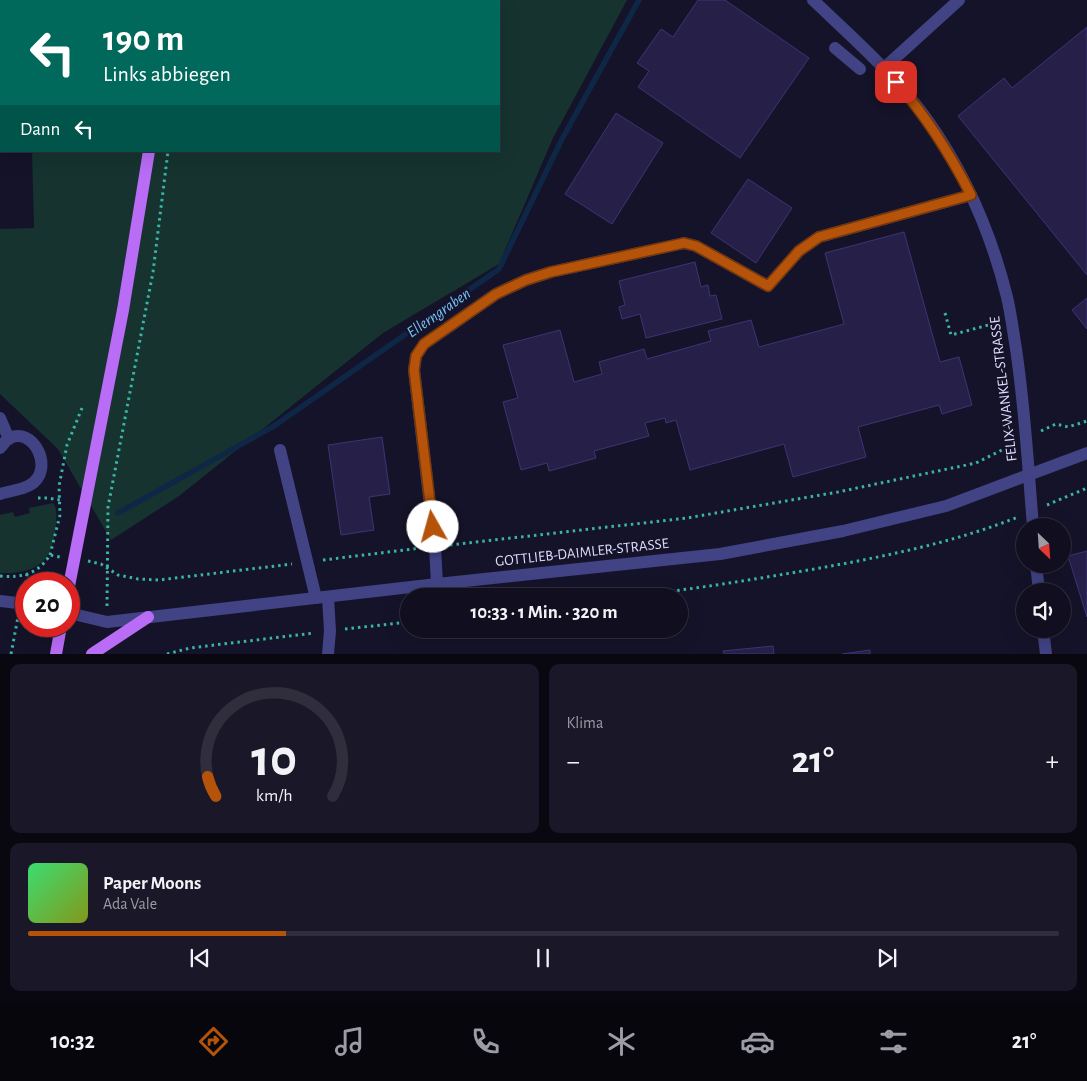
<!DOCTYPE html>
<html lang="de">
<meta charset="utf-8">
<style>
:root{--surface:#100e1f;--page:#191728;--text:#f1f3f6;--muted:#9c9ca4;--line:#302e3d;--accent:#b45309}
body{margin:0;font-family:"Alegreya Sans",sans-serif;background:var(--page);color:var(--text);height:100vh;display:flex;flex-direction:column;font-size:19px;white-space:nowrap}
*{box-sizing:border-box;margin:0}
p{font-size:16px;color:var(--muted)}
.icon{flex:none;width:28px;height:28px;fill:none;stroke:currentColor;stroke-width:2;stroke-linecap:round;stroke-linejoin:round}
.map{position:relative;height:654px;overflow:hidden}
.side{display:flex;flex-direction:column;gap:10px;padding:10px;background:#090811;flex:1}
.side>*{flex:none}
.guide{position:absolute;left:0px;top:0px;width:500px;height:152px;box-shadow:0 5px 20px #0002,0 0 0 1px var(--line);background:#00695c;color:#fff;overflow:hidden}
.needle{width:32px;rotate:155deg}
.fabs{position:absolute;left:1016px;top:518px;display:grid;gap:10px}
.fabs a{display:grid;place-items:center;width:55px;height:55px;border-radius:50%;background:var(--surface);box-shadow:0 5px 20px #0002,0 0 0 1px var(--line);font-size:25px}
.speed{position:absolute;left:15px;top:572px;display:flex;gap:10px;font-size:25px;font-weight:700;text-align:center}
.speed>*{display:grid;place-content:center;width:65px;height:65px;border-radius:50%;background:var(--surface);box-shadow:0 5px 20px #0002,0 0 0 1px var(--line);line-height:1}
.speed .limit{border:8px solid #d22;background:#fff;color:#111}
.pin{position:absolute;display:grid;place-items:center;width:42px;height:42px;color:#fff;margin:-21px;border-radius:10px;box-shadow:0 2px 8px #0006}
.me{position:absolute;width:55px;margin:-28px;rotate:353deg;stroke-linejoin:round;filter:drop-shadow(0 0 4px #0008)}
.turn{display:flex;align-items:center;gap:18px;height:105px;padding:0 20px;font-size:22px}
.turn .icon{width:65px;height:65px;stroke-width:2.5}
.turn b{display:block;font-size:35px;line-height:42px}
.then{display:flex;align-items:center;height:48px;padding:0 20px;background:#0003;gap:10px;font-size:19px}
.big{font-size:38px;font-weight:600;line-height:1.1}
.side .widget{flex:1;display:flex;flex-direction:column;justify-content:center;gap:8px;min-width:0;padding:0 18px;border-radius:10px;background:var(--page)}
.side .dial{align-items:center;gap:0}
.dial svg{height:130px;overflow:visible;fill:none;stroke:var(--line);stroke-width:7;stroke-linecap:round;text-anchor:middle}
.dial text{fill:var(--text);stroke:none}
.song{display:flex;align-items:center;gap:15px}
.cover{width:60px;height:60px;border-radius:8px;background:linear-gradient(135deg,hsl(140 70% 55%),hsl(70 70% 35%))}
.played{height:5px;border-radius:2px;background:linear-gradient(90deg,var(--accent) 25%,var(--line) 25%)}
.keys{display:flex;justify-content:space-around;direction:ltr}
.heat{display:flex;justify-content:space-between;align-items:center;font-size:28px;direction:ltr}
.side .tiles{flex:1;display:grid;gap:10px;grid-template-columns:1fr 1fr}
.widget:last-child{grid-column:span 2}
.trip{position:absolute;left:400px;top:588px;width:288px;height:50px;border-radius:25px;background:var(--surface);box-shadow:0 5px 20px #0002,0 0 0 1px var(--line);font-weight:600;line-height:50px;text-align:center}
.tab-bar{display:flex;height:80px;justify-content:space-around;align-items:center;background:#06060c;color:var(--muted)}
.tab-bar .icon{width:35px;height:35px}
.tab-bar .selected{color:var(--accent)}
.tab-bar b{font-size:22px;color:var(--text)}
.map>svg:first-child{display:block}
.green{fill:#163330}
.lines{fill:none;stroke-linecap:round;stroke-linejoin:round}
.stream{stroke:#0f2746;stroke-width:5.5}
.building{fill:#262049;stroke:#3c3474}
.path{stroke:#39b5a5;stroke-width:3;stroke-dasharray:2.5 4;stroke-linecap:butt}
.minor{stroke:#414385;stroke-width:12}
.major{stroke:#b96cf5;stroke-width:12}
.route-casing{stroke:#753606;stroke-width:12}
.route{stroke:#b45309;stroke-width:9}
.labels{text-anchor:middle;stroke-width:5;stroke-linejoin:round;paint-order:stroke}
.street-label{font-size:15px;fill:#dfddfd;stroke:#151329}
.water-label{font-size:16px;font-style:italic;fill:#72c2f6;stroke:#151329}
</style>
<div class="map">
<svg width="1087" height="654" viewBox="0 0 1087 654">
<rect width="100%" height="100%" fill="#151329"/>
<g class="green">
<polygon points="0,0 213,0 1,1 0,104"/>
<polygon points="309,0 627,0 553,138 499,264 383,333 179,496 111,540 58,449 0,394 0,229 34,228 32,151 499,151 499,1 309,1"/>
<path d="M53 503C58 509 56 517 56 525 53 563 36 574 0 573V515L13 512 15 517 30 513 29 508Z"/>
</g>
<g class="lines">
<polyline class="stream" points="118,513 274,426 499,269 562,139 639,0"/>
</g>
<g class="building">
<polygon points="698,0 725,0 809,58 740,158 638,87 649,71 637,63 661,29 673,37"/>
<polygon points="1087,27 1087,275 958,116 1004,78 1012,88"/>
<polygon points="616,113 663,143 612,224 565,194"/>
<polygon points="748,179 792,208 756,263 711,233"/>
<polygon points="904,232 940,362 959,357 972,405 942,414 939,405 858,427 866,457 793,477 784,444 690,470 676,420 666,423 665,418 645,423 649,436 594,451 596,458 549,471 547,463 521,470 503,402 518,398 503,345 560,330 574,382 602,374 599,362 644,349 647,359 711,341 708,331 751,320 759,347 844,324 825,253"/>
<polygon points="695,262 701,287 708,285 710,296 716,295 722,319 646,338 640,314 622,319 619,307 625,305 619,281"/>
<polygon points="1087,298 1087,329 1072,310"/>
<polygon points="382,437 390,494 369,497 374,530 341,535 328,445"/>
<polygon points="1087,551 1087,617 1068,556"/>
<polygon points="773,646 774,654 724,654 723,651"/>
<polygon points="870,650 870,654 842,654"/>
</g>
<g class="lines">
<g class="path">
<polyline points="193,1 193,0"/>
<polyline points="945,313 951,335 996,323"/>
<polyline points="1041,431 1056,424 1068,427 1087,421"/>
<polyline points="38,498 48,498 60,500"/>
<polyline points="1047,505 1087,488"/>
<polyline points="450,545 687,518 838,492 976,463 1012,445"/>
<polyline points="50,555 60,515 59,486 67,445 82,408"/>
<polyline points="323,560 421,548"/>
<polyline points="88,561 101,564 118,575 138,579 159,580 292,564"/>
<path d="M0 576C22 578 38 574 50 555L60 557"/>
<polyline points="24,589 27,574"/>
<path d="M632 596C695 589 757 579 820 568 887 556 955 542 1018 517"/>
<polyline points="107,606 108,507 153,272 168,151"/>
<polyline points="345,629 409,622"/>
<polyline points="11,654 18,617"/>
<polyline points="167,654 190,648 314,633"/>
</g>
<g class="minor">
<path d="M813 0C852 37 894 74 926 118 964 171 991 233 1007 297 1011 314 1013 331 1016 349 1025 408 1028 467 1033 526"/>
<polyline points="835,48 860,69"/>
<polyline points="883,69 959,0"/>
<polyline points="0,418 9,439"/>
<path d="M0 448C3 445 5 441 8 439 33 424 56 470 30 485 22 490 9 491 0 494"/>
<polyline points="280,450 316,598"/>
<polyline points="1036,564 1039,591"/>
<polyline points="437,584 435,547 414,370 416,356 424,344 496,294 526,280 551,272 684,243 696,246 768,286 799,251 819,237 971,195"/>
<polyline points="0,601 26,604"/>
<polyline points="69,613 107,622 437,584 720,554 843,531 946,506 1087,453"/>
<polyline points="1043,629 1046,654"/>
<polyline points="328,654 330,631 328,597"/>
</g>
<g class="major">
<polyline points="167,1 167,0"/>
<polyline points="69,586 123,310 149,151"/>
<polyline points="56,654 61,626"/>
<polyline points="92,654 148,617"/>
</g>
</g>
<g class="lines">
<defs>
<path id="route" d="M433 527 414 370 416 356 424 344 496 294 526 280 551 272 684 243 696 246 768 286 799 251 819 237 971 195C950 154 927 117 896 82"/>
</defs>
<use href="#route" class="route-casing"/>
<use href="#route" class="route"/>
</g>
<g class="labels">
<g class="street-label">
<text transform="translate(1003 389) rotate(-97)" y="5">FELIX-WANKEL-STRASSE</text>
<text transform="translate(582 552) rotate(-6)" y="5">GOTTLIEB-DAIMLER-STRASSE</text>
</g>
<g class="water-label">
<text transform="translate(438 312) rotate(-35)" y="6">Ellerngraben</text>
</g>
</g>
</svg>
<div class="fabs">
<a><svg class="needle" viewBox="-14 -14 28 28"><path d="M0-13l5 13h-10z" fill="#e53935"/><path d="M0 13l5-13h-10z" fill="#9c9ca4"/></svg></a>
<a><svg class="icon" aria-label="sound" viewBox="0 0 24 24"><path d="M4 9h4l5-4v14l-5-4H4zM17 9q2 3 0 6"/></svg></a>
</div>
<div class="speed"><div class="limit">20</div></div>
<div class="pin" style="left:896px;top:82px;background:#d93025"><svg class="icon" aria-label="arrive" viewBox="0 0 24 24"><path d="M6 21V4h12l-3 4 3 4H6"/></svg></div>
<svg class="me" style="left:433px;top:527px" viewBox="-20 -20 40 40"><circle r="19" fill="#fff"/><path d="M0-13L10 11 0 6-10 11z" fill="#b45309"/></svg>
<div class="trip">10:33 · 1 Min. · 320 m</div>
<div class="guide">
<div class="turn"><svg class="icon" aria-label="left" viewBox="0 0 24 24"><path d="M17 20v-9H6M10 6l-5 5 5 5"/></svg><div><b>190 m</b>Links abbiegen</div></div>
<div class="then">Dann<svg class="icon" aria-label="left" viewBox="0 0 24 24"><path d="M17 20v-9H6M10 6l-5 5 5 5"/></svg></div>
</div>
</div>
<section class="side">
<div class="tiles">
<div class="widget dial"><svg viewBox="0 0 100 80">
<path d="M14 69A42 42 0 1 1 86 69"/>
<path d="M14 69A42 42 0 0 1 9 57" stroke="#b45309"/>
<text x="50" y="56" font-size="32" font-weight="700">10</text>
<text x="50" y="72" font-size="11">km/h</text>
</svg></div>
<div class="widget"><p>Klima</p>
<div class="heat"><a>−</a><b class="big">21°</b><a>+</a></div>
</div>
<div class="widget">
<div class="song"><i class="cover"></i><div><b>Paper Moons</b><p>Ada Vale</p></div></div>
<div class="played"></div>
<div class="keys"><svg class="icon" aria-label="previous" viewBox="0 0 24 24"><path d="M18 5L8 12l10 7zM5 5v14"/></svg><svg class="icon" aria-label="pause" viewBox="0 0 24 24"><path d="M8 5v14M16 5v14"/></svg><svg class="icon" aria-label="next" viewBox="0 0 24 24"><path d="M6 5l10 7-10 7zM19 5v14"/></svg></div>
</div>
</div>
</section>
<nav class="tab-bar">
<b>10:32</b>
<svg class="icon selected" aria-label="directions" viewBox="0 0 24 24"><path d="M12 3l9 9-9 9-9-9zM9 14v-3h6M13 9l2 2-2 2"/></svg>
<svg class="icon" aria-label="music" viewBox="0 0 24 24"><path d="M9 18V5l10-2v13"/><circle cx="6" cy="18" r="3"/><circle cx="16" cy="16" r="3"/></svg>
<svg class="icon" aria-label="phone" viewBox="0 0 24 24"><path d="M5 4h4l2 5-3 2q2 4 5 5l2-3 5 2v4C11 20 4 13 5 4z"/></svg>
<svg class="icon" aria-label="climate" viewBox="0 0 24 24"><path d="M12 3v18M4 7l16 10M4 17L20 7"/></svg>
<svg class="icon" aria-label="car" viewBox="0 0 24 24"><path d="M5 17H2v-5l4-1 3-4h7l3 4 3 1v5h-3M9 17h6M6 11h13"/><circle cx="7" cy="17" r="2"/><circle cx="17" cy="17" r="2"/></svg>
<svg class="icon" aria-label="filters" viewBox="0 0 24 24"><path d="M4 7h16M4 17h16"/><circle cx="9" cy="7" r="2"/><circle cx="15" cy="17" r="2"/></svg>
<b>21°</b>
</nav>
